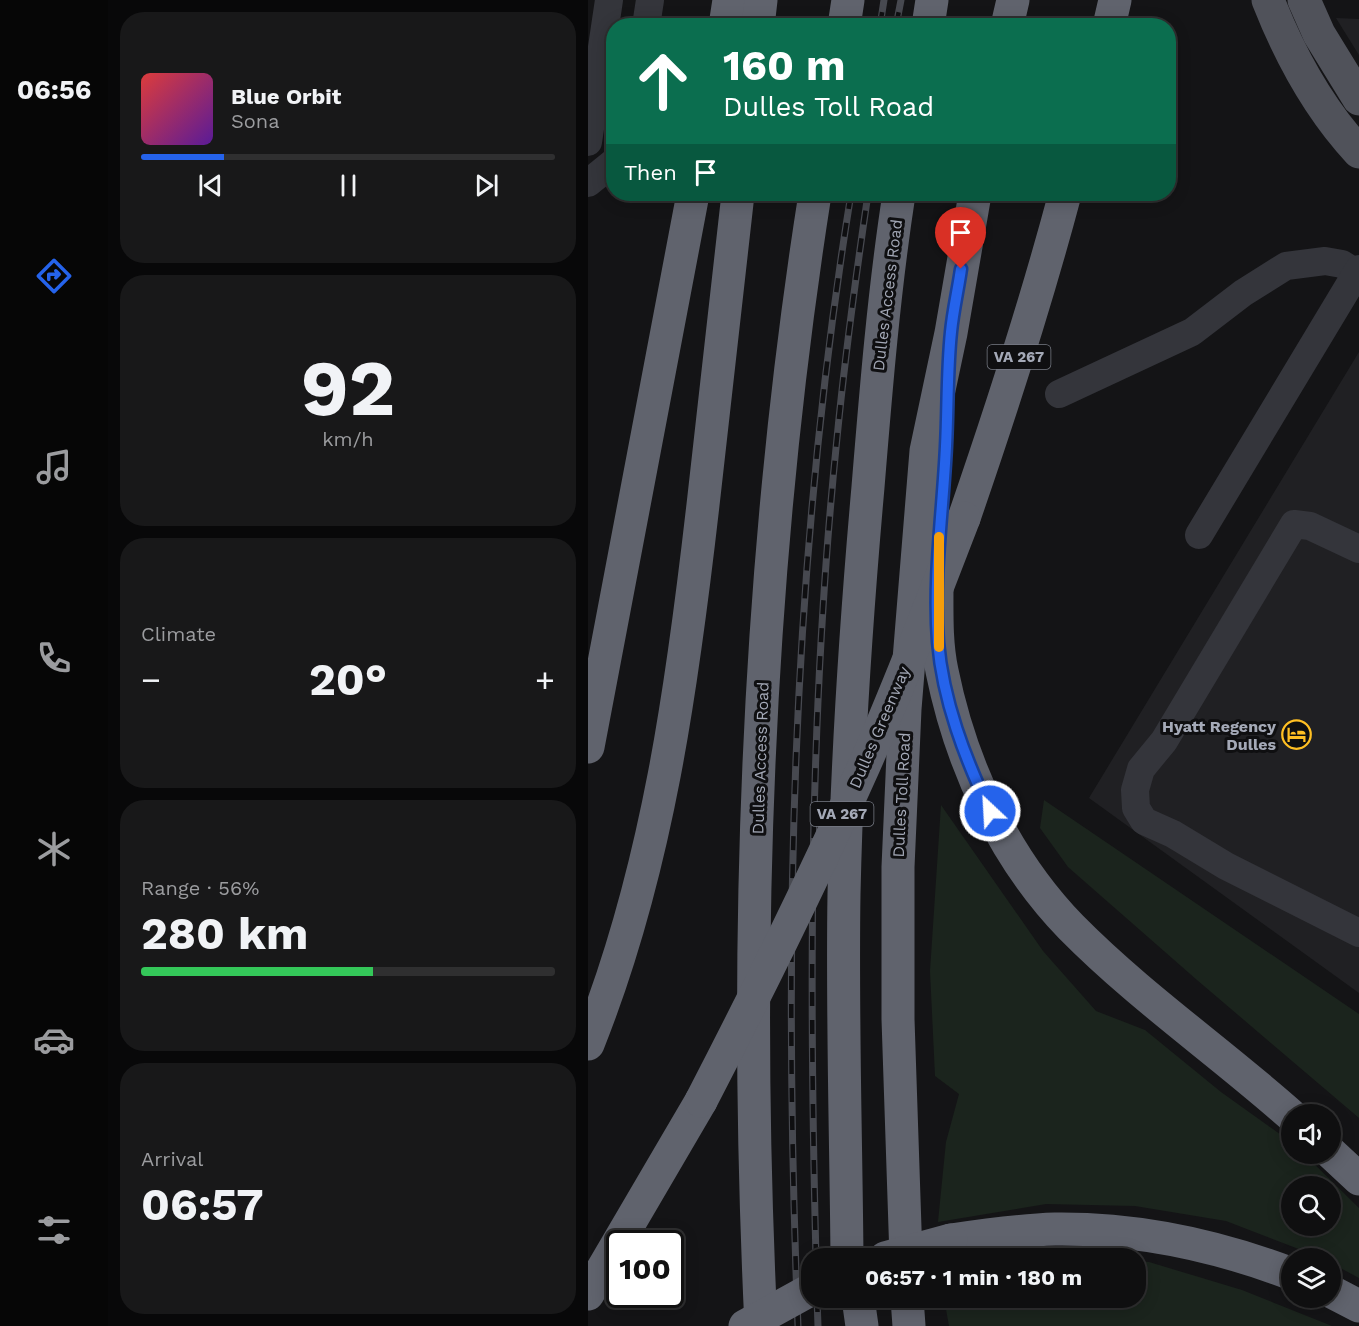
<!DOCTYPE html>
<meta charset="utf-8">
<style>
:root{--surface:#0f0f10;--page:#181819;--text:#f1f3f6;--muted:#9b9c9f;--line:#2f2f30;--accent:#2563eb}
body{margin:0;font-family:"Work Sans",sans-serif;background:var(--page);color:var(--text);height:100vh;display:flex;flex-direction:column;font-size:22px;white-space:nowrap}
*{box-sizing:border-box;margin:0}
p{font-size:20px;color:var(--muted)}
.icon{flex:none;width:33px;height:33px;fill:none;stroke:currentColor;stroke-width:2;stroke-linecap:round;stroke-linejoin:round}
.map{position:relative;flex:1;overflow:hidden}
.drawer{display:flex;flex-direction:column;gap:12px;padding:12px;background:#080809;width:480px}
.drawer>*{flex:none}
.top-card{position:absolute;left:18px;top:18px;width:570px;height:183px;border-radius:24px;box-shadow:0 3px 15px #0003,0 0 0 2px var(--line);background:#0b6e4f;color:#fff;overflow:hidden}
.controls{position:absolute;left:693px;top:1104px;display:grid;gap:12px}
.controls a{display:grid;place-items:center;width:60px;height:60px;border-radius:50%;background:var(--surface);box-shadow:0 3px 15px #0003,0 0 0 2px var(--line);font-size:30px}
.speed{position:absolute;left:18px;top:1230px;display:flex;gap:12px;font-size:30px;font-weight:700;text-align:center}
.speed>*{display:grid;place-content:center;width:78px;height:78px;border-radius:50%;background:var(--surface);box-shadow:0 3px 15px #0003,0 0 0 2px var(--line);line-height:1}
.speed .limit{border:3px solid #111;border-radius:9px;background:#fff;color:#111}
.pin{position:absolute;display:grid;place-items:center;width:51px;height:51px;color:#fff;margin:-62px -26px;border-radius:50% 50% 50% 0;rotate:-45deg;box-shadow:0 0 6px #0007}
.pin .icon{rotate:45deg}
.me{position:absolute;width:66px;margin:-33px;rotate:335deg;stroke-linejoin:round;filter:drop-shadow(0 0 4px #0008)}
.turn{display:flex;align-items:center;gap:21px;height:126px;padding:0 18px;font-size:27px}
.turn .icon{width:78px;height:78px;stroke-width:2.5}
.turn b{display:block;font-size:42px;line-height:51px}
.then{display:flex;align-items:center;height:57px;padding:0 18px;background:#0003;gap:12px;font-size:22px}
.big{font-size:45px;font-weight:700;line-height:1.1}
.drawer .widget{flex:1;display:flex;flex-direction:column;justify-content:center;gap:9px;min-width:0;padding:0 21px;border-radius:24px;background:var(--page)}
.drawer .dial{align-items:center;gap:0}
.dial b{font-size:78px;line-height:1}
.song{display:flex;align-items:center;gap:18px}
.cover{width:72px;height:72px;border-radius:9px;background:linear-gradient(135deg,hsl(0 70% 55%),hsl(270 70% 35%))}
.played{height:6px;border-radius:3px;background:linear-gradient(90deg,var(--accent) 20%,var(--line) 20%)}
.keys{display:flex;justify-content:space-around;direction:ltr}
.heat{display:flex;justify-content:space-between;align-items:center;font-size:33px;direction:ltr}
.charge{height:9px;border-radius:4px;background:linear-gradient(90deg,#34c759 56%,var(--line) 0)}
.trip{position:absolute;left:213px;top:1248px;width:345px;height:60px;border-radius:24px;background:var(--surface);box-shadow:0 3px 15px #0003,0 0 0 2px var(--line);font-weight:700;line-height:60px;text-align:center}
main{display:flex;flex:1;min-height:0}
.dock{display:flex;flex-direction:column;width:108px;justify-content:space-around;align-items:center;background:#060606;color:var(--muted)}
.dock .icon{width:42px;height:42px}
.dock .on{color:var(--accent)}
.dock b{font-size:27px;color:var(--text)}
.map>svg:first-child{display:block}
.built{fill:#202023}
.green{fill:#1b241d;fill-rule:evenodd}
.lines{fill:none;stroke-linecap:round;stroke-linejoin:round}
.minor{stroke:#34353b;stroke-width:28}
.major{stroke:#50525a;stroke-width:33}
.highway{stroke:#60636d;stroke-width:33}
.rail-casing{stroke:#474950;stroke-width:7}
.rail{stroke:#0f0f11;stroke-width:4.5;stroke-dasharray:14;stroke-linecap:butt}
.highway-bridge{stroke:#60636d;stroke-width:33}
.route-casing{stroke:#184099;stroke-width:15}
.route{stroke:#2563eb;stroke-width:10}
.slow{stroke:#f59e0b;stroke-width:10}
.labels{text-anchor:middle;stroke-width:6;stroke-linejoin:round;paint-order:stroke}
.shield{fill:#0f0f11;stroke:#777b85;stroke-width:1.5}
.shield-label{font-size:15px;font-weight:bold;fill:#a4a9b7}
.street-label{font-size:16px;fill:#a4a9b7;stroke:#0f0f11}
.poi-label{font-size:16px;font-weight:bold;fill:#a4a9b7;stroke:#0f0f11;text-anchor:end}
</style>
<main>
<nav class="dock">
<b>06:56</b>
<svg class="icon on" aria-label="directions" viewBox="0 0 24 24"><path d="M12 3l9 9-9 9-9-9zM9 14v-3h6M13 9l2 2-2 2"/></svg>
<svg class="icon" aria-label="music" viewBox="0 0 24 24"><path d="M9 18V5l10-2v13"/><circle cx="6" cy="18" r="3"/><circle cx="16" cy="16" r="3"/></svg>
<svg class="icon" aria-label="phone" viewBox="0 0 24 24"><path d="M5 4h4l2 5-3 2q2 4 5 5l2-3 5 2v4C11 20 4 13 5 4z"/></svg>
<svg class="icon" aria-label="climate" viewBox="0 0 24 24"><path d="M12 3v18M4 7l16 10M4 17L20 7"/></svg>
<svg class="icon" aria-label="car" viewBox="0 0 24 24"><path d="M5 17H2v-5l4-1 3-4h7l3 4 3 1v5h-3M9 17h6M6 11h13"/><circle cx="7" cy="17" r="2"/><circle cx="17" cy="17" r="2"/></svg>
<svg class="icon" aria-label="filters" viewBox="0 0 24 24"><path d="M4 7h16M4 17h16"/><circle cx="9" cy="7" r="2"/><circle cx="15" cy="17" r="2"/></svg>
</nav>
<section class="drawer">
<div class="widget">
<div class="song"><i class="cover"></i><div><b>Blue Orbit</b><p>Sona</p></div></div>
<div class="played"></div>
<div class="keys"><svg class="icon" aria-label="previous" viewBox="0 0 24 24"><path d="M18 5L8 12l10 7zM5 5v14"/></svg><svg class="icon" aria-label="pause" viewBox="0 0 24 24"><path d="M8 5v14M16 5v14"/></svg><svg class="icon" aria-label="next" viewBox="0 0 24 24"><path d="M6 5l10 7-10 7zM19 5v14"/></svg></div>
</div>
<div class="widget dial"><b>92</b><p>km/h</p></div>
<div class="widget"><p>Climate</p>
<div class="heat"><a>−</a><b class="big">20°</b><a>+</a></div>
</div>
<div class="widget"><p>Range · 56%</p><b class="big">280 km</b><div class="charge"></div></div>
<div class="widget"><p>Arrival</p><b class="big">06:57</b></div>
</section>
<div class="map">
<svg width="771" height="1326" viewBox="0 0 771 1326">
<rect width="100%" height="100%" fill="#141416"/>
<g class="built">
<polygon points="748,18 771,19 771,55"/>
<polygon points="771,352 771,993 501,798"/>
</g>
<g class="green">
<polygon points="456,800 771,1014 771,1118 609,980 480,867 452,828"/>
<path d="M353 805 455 951 508 1011 557 1030 633 1092 703 1142 704 1154H716L771 1208V1278L743 1263 742 1258H734L638 1221 547 1206 458 1204 350 1222 358 1142 371 1094 347 1076 342 971ZM704 1186H742V1226H704Z"/>
<polygon points="486,1254 526,1258 400,1258 412,1256"/>
<polygon points="548,1261 561,1262 654,1290 744,1326 361,1326 356,1298 548,1298"/>
</g>
<g class="lines">
<g class="minor">
<polyline points="58,26 62,0"/>
<polyline points="0,142 21,0"/>
<polyline points="0,183 26,162"/>
<polyline points="471,394 604,332 655,293 698,266 737,261 754,264 768,273"/>
<polyline points="611,535 771,269"/>
<polyline points="771,549 722,526 706,524 576,741 553,769 547,790 548,808 556,821 585,834 638,866 771,933"/>
</g>
<g class="major">
<path d="M680 0C702 56 730 108 771 152"/>
<polyline points="716,0 731,34 771,99"/>
</g>
<g class="highway">
<polyline points="137,26 141,0"/>
<polyline points="170,26 173,0"/>
<polyline points="256,26 260,0"/>
<polyline points="340,26 344,0"/>
<polyline points="419,26 425,0"/>
<polyline points="521,26 527,0"/>
<path d="M376 518C413 411 448 303 477 194"/>
<path d="M349 585C349 614 348 643 354 671 373 765 416 858 483 927 551 996 632 1052 704 1116"/>
<polyline points="0,747 105,194"/>
<path d="M0 1044C70 869 95 682 116 496 128 395 139 294 150 194"/>
<polyline points="742,1152 771,1179"/>
<path d="M363 1240C397 1235 433 1230 467 1229 548 1228 628 1245 704 1274"/>
<path d="M259 1258C258 1137 254 1015 256 894 259 758 268 622 280 487 288 389 296 291 311 194"/>
<polyline points="318,1258 310,1019 310,867 317,709 338,451 363,333 387,194"/>
<polyline points="742,1291 771,1306"/>
<polyline points="0,1294 113,1101"/>
<polyline points="270,1298 274,1326"/>
<polyline points="319,1298 321,1326"/>
<path d="M173 1326C155 948 168 568 227 194"/>
</g>
<defs>
<g id="rail">
<polyline points="292,26 296,0"/>
<polyline points="308,26 313,0"/>
<path d="M228 1258C221 986 221 710 249 438 257 356 268 275 280 194"/>
<polyline points="229,1298 230,1326"/>
<path d="M210 1326C195 948 202 568 263 194"/>
</g>
</defs>
<use href="#rail" class="rail-casing"/>
<use href="#rail" class="rail"/>
<g class="highway-bridge">
<path d="M113 1101C170 991 225 880 276 766 312 685 344 601 376 518"/>
<polyline points="297,1258 363,1240"/>
<polyline points="157,1326 224,1289"/>
</g>
</g>
<g class="lines">
<defs>
<path id="route" d="M373 269C370 290 365 311 363 332 359 370 360 408 358 446 355 511 345 576 350 642 355 701 377 758 402 811"/>
</defs>
<use href="#route" class="route-casing"/>
<use href="#route" class="route"/>
<polyline class="slow" points="351,537 351,647"/>
</g>
<defs>
<symbol id="hotel-ring" viewBox="-11 -11 22 22"><circle r="9.5" fill="#0f0f11" stroke="#ffbf23" stroke-width="1.5"/><path d="M-6-4.5h1.5V1H6V5H4.5V3h-9V5H-6ZM-4 0a1.8 1.8 0 1 1 3.6 0ZM.5 0V-2.5h3Q6-2.5 6 0Z" fill="#ffbf23"/></symbol>
</defs>
<g fill-rule="evenodd">
<use href="#hotel-ring" x="692" y="718" width="33" height="33"/>
</g>
<g class="labels">
<g class="shield">
<rect x="399.5" y="345" width="63" height="24" rx="4.5"/>
<rect x="222.5" y="802" width="63" height="24" rx="4.5"/>
</g>
<g class="shield-label">
<text x="431" y="362">VA 267</text>
<text x="254" y="819">VA 267</text>
</g>
<g class="street-label">
<text transform="translate(299 295) rotate(-83)" y="6">Dulles Access Road</text>
<text transform="translate(291 727) rotate(-67)" y="6">Dulles Greenway</text>
<text transform="translate(172 758) rotate(-88)" y="6">Dulles Access Road</text>
<text transform="translate(313 795) rotate(-87)" y="6">Dulles Toll Road</text>
</g>
<g class="poi-label">
<text x="688" y="732">Hyatt Regency<tspan x="688" dy="18">Dulles</tspan></text>
</g>
</g>
</svg>
<div class="controls">
<a><svg class="icon" aria-label="sound" viewBox="0 0 24 24"><path d="M4 9h4l5-4v14l-5-4H4zM17 9q2 3 0 6"/></svg></a>
<a><svg class="icon" aria-label="search" viewBox="0 0 24 24"><circle cx="10" cy="10" r="6"/><path d="M15 15l6 6"/></svg></a>
<a><svg class="icon" aria-label="layers" viewBox="0 0 24 24"><path d="M12 4l9 5-9 5-9-5zM3 14l9 5 9-5"/></svg></a>
</div>
<div class="speed"><div class="limit">100</div></div>
<div class="pin" style="left:373px;top:269px;background:#d93025"><svg class="icon" aria-label="arrive" viewBox="0 0 24 24"><path d="M6 21V4h12l-3 4 3 4H6"/></svg></div>
<svg class="me" style="left:402px;top:811px" viewBox="-20 -20 40 40"><circle r="17" fill="#2563eb" stroke="#fff" stroke-width="3"/><path d="M0-11L8 9 0 5-8 9z" fill="#fff"/></svg>
<div class="trip">06:57 · 1 min · 180 m</div>
<div class="top-card">
<div class="turn"><svg class="icon" aria-label="ahead" viewBox="0 0 24 24"><path d="M12 20V5M6 11l6-6 6 6"/></svg><div><b>160 m</b>Dulles Toll Road</div></div>
<div class="then">Then<svg class="icon" aria-label="arrive" viewBox="0 0 24 24"><path d="M6 21V4h12l-3 4 3 4H6"/></svg></div>
</div>
</div>
</main>
